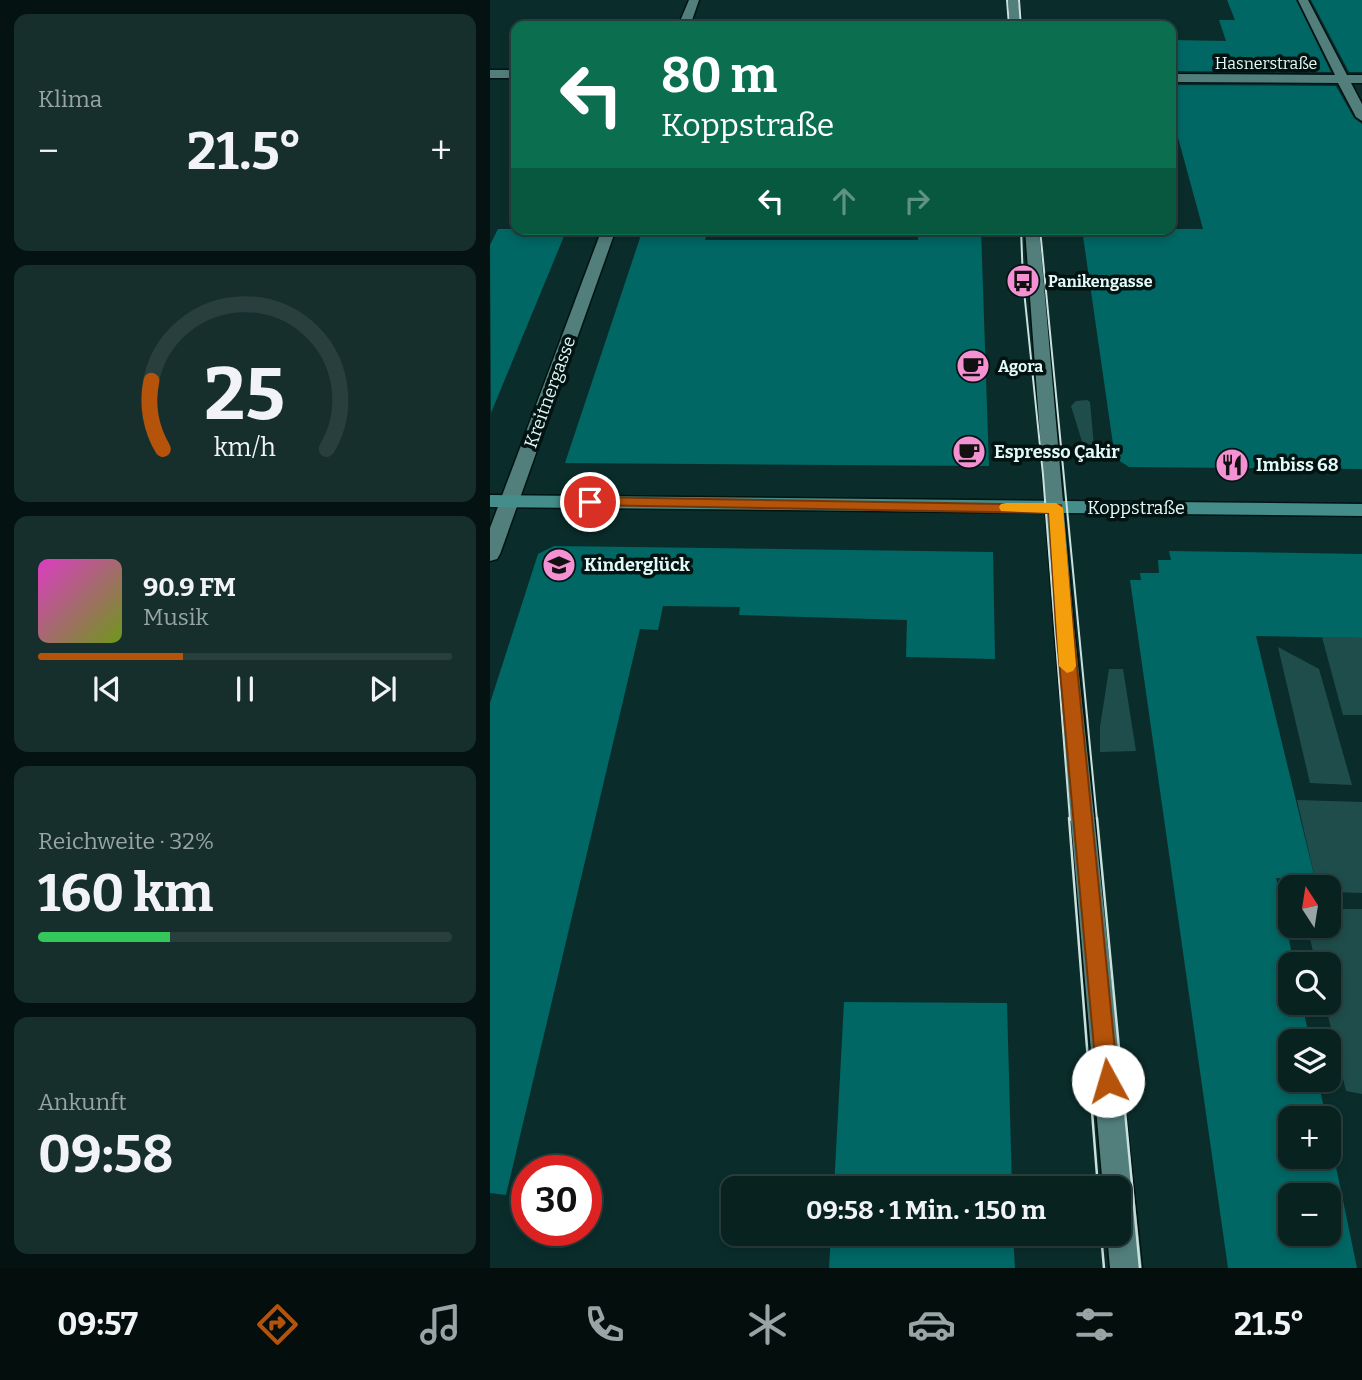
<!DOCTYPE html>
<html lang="de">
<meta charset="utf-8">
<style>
:root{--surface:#082220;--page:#162f2d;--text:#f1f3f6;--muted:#98a4a5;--line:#293f3e;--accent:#b45309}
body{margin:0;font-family:Bitter,serif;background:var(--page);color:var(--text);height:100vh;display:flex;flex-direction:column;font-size:26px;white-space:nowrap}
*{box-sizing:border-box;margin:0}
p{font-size:23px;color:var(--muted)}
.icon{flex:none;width:38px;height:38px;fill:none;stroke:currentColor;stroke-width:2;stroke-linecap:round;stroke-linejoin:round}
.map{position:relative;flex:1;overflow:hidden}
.sheet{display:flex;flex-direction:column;gap:14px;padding:14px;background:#041312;width:490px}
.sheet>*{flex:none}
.banner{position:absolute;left:21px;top:21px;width:665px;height:214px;border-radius:14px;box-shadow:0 4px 10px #0003,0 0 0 2px var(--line);background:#0b6e4f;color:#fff;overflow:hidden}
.needle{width:46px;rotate:348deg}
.fabs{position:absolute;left:788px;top:875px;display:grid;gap:14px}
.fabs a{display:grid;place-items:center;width:63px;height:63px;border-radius:14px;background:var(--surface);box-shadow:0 4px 10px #0003,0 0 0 2px var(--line);font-size:35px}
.speed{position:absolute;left:21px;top:1155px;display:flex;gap:14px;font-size:35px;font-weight:700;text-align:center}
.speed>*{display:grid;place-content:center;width:91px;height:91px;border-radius:50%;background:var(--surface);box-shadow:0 4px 10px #0003,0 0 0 2px var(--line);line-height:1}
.speed .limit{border:10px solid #d22;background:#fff;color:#111}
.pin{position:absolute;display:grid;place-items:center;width:60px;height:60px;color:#fff;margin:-30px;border:4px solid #fff;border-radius:50%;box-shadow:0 2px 7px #0007}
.me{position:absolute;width:77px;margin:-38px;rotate:354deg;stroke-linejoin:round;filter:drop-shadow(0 0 5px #0008)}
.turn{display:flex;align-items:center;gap:24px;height:147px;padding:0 35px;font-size:32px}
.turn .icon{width:91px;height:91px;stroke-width:2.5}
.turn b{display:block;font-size:49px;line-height:60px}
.lanes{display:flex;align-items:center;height:66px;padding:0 35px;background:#0003;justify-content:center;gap:35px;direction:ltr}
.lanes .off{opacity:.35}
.big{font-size:52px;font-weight:700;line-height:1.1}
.sheet .widget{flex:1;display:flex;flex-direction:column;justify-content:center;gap:10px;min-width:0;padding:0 24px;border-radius:14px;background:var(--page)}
.sheet .dial{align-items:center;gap:0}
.dial svg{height:182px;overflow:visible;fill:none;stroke:var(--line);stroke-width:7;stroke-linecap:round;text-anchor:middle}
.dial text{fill:var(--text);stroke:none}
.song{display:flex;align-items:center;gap:21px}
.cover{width:84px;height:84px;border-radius:10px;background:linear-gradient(135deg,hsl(310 70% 55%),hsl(80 70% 35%))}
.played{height:7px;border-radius:4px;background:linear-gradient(90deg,var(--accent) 35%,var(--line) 35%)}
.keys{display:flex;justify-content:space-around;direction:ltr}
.heat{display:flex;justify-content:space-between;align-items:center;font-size:38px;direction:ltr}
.charge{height:10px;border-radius:5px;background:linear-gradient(90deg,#34c759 32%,var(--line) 0)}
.trip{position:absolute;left:231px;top:1176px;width:410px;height:70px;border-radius:14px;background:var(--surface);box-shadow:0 4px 10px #0003,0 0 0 2px var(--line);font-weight:700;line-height:70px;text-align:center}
.tabs{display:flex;height:112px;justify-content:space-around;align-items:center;background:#030e0d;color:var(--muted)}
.tabs .icon{width:49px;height:49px}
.tabs .active{color:var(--accent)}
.tabs b{font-size:32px;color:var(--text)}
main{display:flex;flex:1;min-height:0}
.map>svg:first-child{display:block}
.green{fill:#1f4d4b}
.building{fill:#006764;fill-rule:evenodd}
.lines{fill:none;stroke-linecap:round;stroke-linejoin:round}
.minor-casing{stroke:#001413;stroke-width:3}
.secondary-casing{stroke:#001413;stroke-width:3}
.minor{fill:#527f7c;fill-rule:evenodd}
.secondary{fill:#458d8a;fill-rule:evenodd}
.tram-far1{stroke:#c9e1df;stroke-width:2}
.tram{stroke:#c9e1df;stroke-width:2.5}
.route{fill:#b45309;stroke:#753606;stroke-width:2}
.slow{fill:#f59e0b}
.labels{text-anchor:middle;stroke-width:7;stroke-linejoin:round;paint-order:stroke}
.far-street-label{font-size:16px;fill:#e2f9f7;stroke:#031312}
.far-poi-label{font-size:16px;font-weight:bold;fill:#e2f9f7;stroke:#031312;text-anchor:start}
.street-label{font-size:18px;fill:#e2f9f7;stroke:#031312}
.poi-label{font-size:18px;font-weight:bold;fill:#e2f9f7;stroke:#031312;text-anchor:start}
</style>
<main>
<section class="sheet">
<div class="widget"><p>Klima</p>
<div class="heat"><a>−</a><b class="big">21.5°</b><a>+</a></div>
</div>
<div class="widget dial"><svg viewBox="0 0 100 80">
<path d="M14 69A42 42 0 1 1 86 69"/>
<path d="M14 69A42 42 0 0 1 9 39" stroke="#b45309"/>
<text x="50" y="56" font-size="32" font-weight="700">25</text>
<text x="50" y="72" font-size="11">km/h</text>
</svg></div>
<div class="widget">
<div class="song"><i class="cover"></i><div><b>90.9 FM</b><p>Musik</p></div></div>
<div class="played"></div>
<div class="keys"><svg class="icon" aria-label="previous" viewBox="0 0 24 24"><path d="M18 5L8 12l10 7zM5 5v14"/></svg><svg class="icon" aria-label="pause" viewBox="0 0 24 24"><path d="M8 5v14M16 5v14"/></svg><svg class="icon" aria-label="next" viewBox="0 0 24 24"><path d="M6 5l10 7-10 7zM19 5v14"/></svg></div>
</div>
<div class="widget"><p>Reichweite · 32%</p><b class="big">160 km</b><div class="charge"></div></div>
<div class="widget"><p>Ankunft</p><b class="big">09:58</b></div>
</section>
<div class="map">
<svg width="872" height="1268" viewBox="0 0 872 1268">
<rect width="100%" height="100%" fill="#0a2d2b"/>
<g class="green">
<polygon points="597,400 600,402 604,446 594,448 581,406 586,401"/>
<polygon points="832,637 872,638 872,715 853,715"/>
<polygon points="788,647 829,669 862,785 820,783"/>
<polygon points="619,669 633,669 646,751 610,752 610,727"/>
<polygon points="807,800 872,802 872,893 838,892 838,887 827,887"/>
<polygon points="838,909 872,909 872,1094 856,1091 835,1003 838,1003 838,964 826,964 817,926 838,926"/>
</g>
<g class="building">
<polygon points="737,0 806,0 841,72 681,71 681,40 736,41 729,20 745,20"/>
<polygon points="821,0 872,0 872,72 859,72"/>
<polygon points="681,85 846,86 864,118 872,124 872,469 639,467 625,458 592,229 713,229 681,112"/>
<polygon points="8,229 77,229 1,413 0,245"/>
<polygon points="153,229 218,229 215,240 428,240 428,229 491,229 499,466 75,463"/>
<polygon points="64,546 503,552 505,659 416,657 417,620 249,615 250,607 173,606 168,630 150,629 16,1195 0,1193 0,703 48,554"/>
<path d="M679 551 872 554V638L766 636 825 879 786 878 804 964H800V1003H812L820 1041H800V1080H828L836 1118H800V1157H838V1128L867 1268H738L640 580H651L650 573H669L668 560H681ZM800 1195H838V1234H800Z"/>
<polygon points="354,1002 517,1003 522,1188 344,1188"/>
<polygon points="341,1234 523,1234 525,1268 339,1268"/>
</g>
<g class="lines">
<defs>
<g id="minor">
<polygon points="199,0 209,0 200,26 188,26"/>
<polygon points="518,0 528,0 532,26 520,26"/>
<polygon points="808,0 818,0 857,75 872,75 872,83 861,83 872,104 872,121 866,117 848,83 681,82 681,74 845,75"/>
<rect x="0" y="70" width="26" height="8"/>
<polygon points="112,229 126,229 10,554 7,559 0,561 0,528"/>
<polygon points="535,229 549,229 584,627 652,1268 620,1268 617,1234 628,1234 628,1188 613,1188 564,627"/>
</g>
<polygon id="secondary" points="0,495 872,504 872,516 0,507"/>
</defs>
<use href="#minor" class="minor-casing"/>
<use href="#secondary" class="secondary-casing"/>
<use href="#minor" class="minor"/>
<use href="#secondary" class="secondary"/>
<g class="tram-far1">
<polyline points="517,0 519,26"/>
<polyline points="529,0 531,26"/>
<polyline points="531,229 533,281 553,475 580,820"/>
<polyline points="550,229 607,820"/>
</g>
<g class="tram">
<polyline points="579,818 608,1188"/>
<polyline points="607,818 650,1268"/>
<polyline points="611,1234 614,1268"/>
</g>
</g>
<polygon class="route" points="100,497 571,505 628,1081 625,1089 618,1092 610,1089 607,1081 566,627 559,513 95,505 93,502 95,499"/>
<polygon class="slow" points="516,503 566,503 573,508 586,666 583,671 577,673 569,666 559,513 511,511 509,507 511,504"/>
<defs>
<symbol id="bus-disc" viewBox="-11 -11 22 22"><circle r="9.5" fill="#f491d3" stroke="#031312"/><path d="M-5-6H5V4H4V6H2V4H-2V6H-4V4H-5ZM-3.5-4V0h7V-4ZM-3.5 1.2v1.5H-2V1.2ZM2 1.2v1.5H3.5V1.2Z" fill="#111"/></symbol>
<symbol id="cafe-disc" viewBox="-11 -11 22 22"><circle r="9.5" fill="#f491d3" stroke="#031312"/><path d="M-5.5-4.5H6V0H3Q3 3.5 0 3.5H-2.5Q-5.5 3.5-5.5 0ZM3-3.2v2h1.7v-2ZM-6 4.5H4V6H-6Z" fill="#111"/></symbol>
<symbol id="restaurant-disc" viewBox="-11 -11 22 22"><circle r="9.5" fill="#f491d3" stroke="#031312"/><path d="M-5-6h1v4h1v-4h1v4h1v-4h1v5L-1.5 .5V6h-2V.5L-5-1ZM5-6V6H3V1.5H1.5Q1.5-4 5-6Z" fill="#111"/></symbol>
<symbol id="school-disc" viewBox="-11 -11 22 22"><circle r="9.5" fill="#f491d3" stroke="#031312"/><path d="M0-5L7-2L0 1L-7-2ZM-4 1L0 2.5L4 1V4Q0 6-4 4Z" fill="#111"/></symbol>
</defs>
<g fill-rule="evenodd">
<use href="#bus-disc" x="514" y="262" width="38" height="38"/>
<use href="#cafe-disc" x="464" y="347" width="38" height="38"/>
<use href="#cafe-disc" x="460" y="433" width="38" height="38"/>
<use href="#restaurant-disc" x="723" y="446" width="38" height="38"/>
<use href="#school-disc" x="50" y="546" width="38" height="38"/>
</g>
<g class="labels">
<g class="far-street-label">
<text x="776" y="69">Hasnerstraße</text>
</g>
<g class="far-poi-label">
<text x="558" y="287">Panikengasse</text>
<text x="508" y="372">Agora</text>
</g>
<g class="street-label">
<text transform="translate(60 392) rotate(-70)" y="6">Kreitnergasse</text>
<text x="646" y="514">Koppstraße</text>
</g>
<g class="poi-label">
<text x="504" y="458">Espresso Çakir</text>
<text x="766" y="471">Imbiss 68</text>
<text x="94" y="571">Kinderglück</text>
</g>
</g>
</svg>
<div class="fabs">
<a><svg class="needle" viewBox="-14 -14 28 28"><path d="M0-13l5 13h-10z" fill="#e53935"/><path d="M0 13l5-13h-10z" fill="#98a4a5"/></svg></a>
<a><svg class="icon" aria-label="search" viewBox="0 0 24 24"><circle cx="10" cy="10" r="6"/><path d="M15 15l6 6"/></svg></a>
<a><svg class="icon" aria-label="layers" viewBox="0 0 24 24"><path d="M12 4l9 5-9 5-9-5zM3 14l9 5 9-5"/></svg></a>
<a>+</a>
<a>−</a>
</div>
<div class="speed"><div class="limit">30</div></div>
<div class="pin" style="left:100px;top:502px;background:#d93025"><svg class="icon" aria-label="arrive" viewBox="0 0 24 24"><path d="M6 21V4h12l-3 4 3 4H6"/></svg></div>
<svg class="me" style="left:618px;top:1081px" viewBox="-20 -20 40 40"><circle r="19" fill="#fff"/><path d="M0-13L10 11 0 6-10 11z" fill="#b45309"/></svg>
<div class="trip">09:58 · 1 Min. · 150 m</div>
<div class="banner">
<div class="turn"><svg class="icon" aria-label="left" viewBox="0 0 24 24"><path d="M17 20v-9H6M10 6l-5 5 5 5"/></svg><div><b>80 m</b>Koppstraße</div></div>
<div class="lanes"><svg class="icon" aria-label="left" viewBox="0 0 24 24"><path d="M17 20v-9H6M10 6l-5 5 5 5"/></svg><svg class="icon off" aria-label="ahead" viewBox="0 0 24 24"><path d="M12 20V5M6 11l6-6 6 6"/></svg><svg class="icon off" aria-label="right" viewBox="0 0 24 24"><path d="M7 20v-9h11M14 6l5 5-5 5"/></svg></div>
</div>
</div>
</main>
<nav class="tabs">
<b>09:57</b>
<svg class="icon active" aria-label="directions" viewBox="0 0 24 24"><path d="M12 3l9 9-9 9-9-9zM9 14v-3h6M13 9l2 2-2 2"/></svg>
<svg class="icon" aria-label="music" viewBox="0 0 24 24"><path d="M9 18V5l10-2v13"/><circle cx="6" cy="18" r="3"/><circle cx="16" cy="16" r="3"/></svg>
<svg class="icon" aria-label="phone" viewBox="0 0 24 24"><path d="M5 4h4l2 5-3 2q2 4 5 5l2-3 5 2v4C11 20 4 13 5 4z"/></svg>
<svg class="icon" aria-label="climate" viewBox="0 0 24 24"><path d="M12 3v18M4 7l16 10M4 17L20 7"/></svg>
<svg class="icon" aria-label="car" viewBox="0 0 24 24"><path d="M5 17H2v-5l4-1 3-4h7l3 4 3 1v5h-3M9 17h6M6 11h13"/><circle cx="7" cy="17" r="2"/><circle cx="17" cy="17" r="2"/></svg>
<svg class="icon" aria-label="filters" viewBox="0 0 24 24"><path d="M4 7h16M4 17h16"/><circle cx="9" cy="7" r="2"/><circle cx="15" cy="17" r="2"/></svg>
<b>21.5°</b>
</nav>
